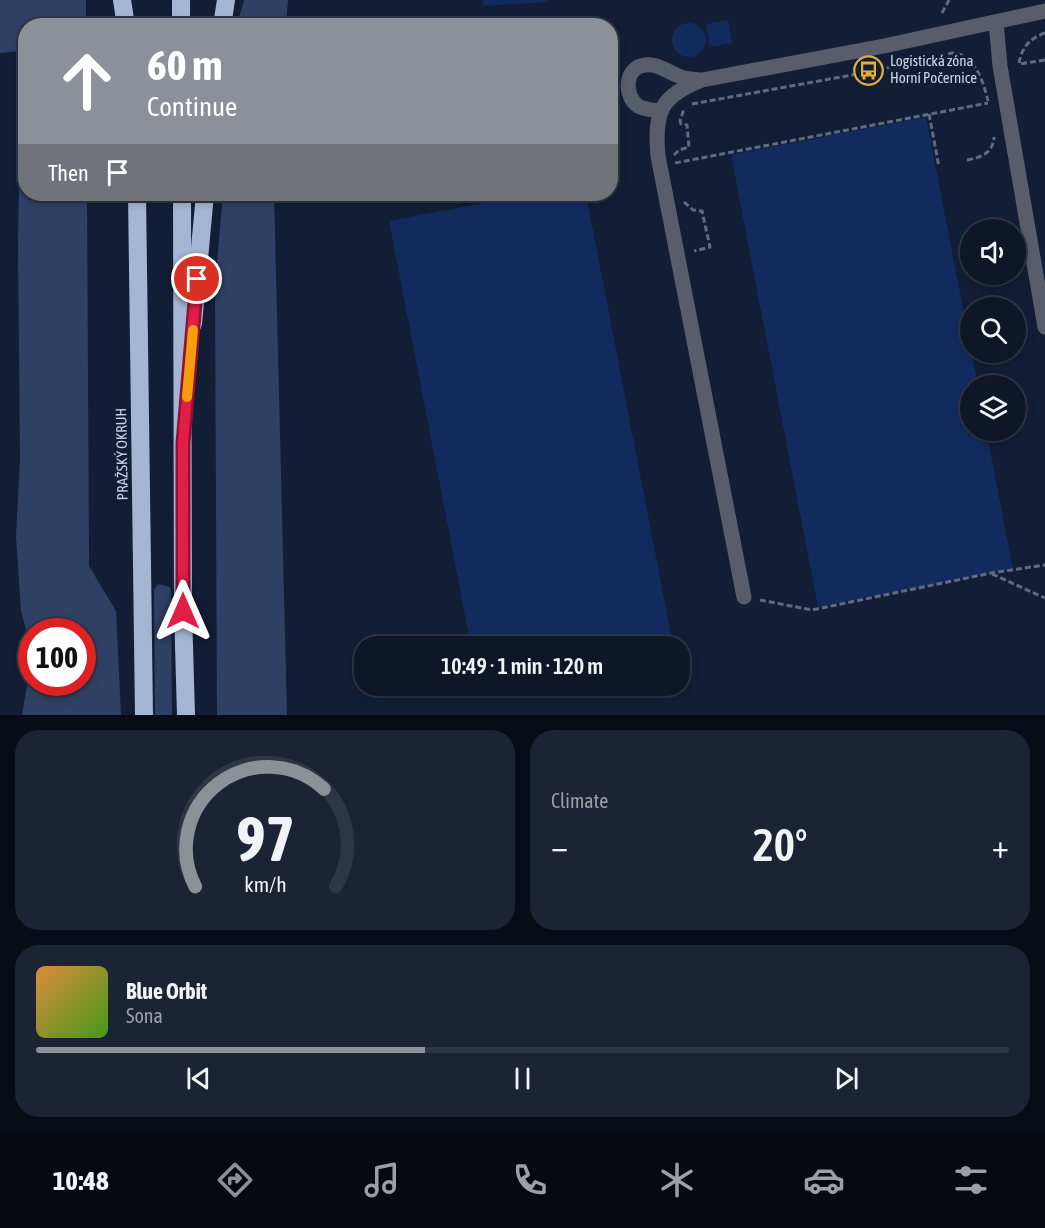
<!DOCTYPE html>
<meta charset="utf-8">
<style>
:root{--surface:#0e1628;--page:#1c2334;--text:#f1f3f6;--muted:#9b9fa8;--line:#2e3545;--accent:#8c9099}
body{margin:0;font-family:"Asap Condensed",sans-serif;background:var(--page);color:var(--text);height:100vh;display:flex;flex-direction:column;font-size:22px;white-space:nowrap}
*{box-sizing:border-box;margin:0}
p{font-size:20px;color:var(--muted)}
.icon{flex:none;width:33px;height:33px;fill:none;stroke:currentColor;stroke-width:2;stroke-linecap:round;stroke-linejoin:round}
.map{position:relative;height:715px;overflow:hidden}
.panel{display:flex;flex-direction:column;gap:15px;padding:15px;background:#080c16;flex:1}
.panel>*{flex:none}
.top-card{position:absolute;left:18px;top:18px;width:600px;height:183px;border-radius:24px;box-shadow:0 3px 9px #0003,0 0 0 2px var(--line);background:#8c9099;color:#fff;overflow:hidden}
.controls{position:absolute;left:960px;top:219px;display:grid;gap:12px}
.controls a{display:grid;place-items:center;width:66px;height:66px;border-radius:50%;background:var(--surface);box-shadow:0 3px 9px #0003,0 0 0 2px var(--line);font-size:30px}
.speed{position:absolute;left:18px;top:618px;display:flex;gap:12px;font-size:30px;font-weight:700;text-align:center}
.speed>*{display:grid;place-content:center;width:78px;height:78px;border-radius:50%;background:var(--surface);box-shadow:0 3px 9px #0003,0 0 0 2px var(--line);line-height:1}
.speed .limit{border:9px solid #d22;background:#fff;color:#111}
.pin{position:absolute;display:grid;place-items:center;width:51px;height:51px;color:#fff;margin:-26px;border:3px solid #fff;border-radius:50%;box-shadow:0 2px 6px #0007}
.me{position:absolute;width:66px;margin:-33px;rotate:0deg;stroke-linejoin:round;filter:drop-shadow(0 0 4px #0008)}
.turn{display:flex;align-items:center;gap:21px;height:126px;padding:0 30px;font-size:27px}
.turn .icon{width:78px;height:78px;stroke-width:2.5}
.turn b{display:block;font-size:42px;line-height:51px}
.then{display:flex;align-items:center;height:57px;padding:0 30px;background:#0003;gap:12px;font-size:22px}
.big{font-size:45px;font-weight:600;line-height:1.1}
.panel .tile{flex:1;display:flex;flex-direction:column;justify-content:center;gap:9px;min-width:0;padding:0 21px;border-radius:24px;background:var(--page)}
.panel .dial{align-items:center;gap:0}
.dial svg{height:156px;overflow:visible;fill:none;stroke:var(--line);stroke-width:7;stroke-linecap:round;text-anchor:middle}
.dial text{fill:var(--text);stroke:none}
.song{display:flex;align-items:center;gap:18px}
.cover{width:72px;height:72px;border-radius:9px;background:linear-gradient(135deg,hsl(30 70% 55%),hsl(100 70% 35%))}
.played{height:6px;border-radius:3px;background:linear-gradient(90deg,var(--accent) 40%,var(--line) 40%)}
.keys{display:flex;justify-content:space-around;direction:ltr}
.heat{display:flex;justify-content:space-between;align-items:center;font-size:33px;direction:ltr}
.panel .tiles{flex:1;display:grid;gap:15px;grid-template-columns:1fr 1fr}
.tile:last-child{grid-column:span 2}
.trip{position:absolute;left:354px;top:636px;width:336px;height:60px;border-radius:24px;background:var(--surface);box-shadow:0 3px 9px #0003,0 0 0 2px var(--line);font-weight:600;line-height:60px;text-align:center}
.tabs{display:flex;height:96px;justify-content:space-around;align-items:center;background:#060910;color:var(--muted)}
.tabs .icon{width:42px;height:42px}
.tabs .on{color:var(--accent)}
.tabs b{font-size:27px;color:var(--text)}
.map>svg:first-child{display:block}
.green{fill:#2e4165}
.building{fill:#122a5e}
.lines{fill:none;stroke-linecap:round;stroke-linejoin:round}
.path{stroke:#606b7f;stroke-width:3;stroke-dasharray:6 3;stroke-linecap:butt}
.minor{stroke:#575d6a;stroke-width:15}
.highway{stroke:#a5b6d4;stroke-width:18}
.route-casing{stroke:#92132f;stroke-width:15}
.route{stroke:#e11d48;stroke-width:10}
.slow{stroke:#f59e0b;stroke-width:10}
.labels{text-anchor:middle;stroke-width:6;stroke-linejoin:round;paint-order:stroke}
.poi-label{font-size:15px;fill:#cbd4e4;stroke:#121e35;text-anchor:start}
.street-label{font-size:15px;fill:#cbd4e4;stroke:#121e35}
</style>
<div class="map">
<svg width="1045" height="715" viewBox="0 0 1045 715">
<rect width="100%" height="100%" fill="#121e35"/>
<g class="green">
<polygon points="0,0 86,0 86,25 26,26 26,194 87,194 89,566 116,611 121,715 22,715 31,661 32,682 82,682 82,632 32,632 31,647 21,611 16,537 20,460 18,247 21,51 0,53"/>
<polygon points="244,0 288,0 286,25 237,25"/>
<polygon points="223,194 274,194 287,715 217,715 215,286"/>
<polygon points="158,584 170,587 171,590 172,715 155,715 154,590"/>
</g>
<g class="building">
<polygon points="483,0 547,0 547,2 483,6"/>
<polygon points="728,20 732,43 710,47 706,24"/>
<circle cx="689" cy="40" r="17"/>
<polygon points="926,117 978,386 970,386 970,430 986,430 1013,569 818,607 731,155"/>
<polygon points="531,194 586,194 671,635 612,646 471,646 389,221"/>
</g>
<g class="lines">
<g class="path">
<polyline points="942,13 949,0"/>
<path d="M1045 33C1030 38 1021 48 1019 64L1045 60"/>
<path d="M692 104 874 71 952 53C974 53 984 83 988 101"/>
<polyline points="929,114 939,167"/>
<polyline points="674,155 679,150 689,147 687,125 681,124 680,121 684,109"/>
<path d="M967 160C982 157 993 153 994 137"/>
<polyline points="675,163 988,103"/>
<polyline points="684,202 693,210 702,211 710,247 694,251"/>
<polyline points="992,574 1045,598"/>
<polyline points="760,600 812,610 991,573 1045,565"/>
</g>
<g class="minor">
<polyline points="996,22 1000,66 1045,327"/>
<path d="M661 111C653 110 645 110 638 106 623 95 625 67 645 65 658 63 669 73 681 77 687 79 693 79 700 80"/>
<path d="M744 597 658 156C654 111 661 96 702 80L884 46 1045 11"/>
</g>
<g class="highway">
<polyline points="122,0 126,26"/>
<polyline points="181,0 181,26"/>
<polyline points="222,26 226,0"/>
<polyline points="137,194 144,715"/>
<polyline points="182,194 183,611 186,715"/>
<polyline points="193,324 205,194"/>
</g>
</g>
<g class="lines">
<defs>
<polyline id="route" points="183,611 183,443 197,279"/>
</defs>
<use href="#route" class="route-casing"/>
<use href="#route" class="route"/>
<polyline class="slow" points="187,397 193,330"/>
</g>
<defs>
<symbol id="bus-ring" viewBox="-11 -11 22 22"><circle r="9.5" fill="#121e35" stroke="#e4ae35" stroke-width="1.5"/><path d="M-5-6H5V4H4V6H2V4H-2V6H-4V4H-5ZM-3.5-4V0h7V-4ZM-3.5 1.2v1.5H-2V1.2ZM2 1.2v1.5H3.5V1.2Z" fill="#e4ae35"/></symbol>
</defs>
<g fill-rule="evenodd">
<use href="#bus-ring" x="852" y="54" width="33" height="33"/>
</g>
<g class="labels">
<g class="poi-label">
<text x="890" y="66">Logistická zóna<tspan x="890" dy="17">Horní Počernice</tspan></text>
</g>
<g class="street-label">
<text transform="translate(122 454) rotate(-91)" y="5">PRAŽSKÝ OKRUH</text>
</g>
</g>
</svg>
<div class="controls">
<a><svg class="icon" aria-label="sound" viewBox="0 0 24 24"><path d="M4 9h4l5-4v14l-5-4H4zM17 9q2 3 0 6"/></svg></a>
<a><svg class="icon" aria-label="search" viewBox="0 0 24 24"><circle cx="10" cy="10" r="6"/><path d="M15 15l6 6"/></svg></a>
<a><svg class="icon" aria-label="layers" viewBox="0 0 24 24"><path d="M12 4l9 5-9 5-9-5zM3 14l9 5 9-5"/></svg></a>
</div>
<div class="speed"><div class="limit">100</div></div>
<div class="pin" style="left:197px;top:279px;background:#d93025"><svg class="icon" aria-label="arrive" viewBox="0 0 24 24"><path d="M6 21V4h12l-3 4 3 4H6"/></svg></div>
<svg class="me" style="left:183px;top:611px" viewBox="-20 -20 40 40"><path d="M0-17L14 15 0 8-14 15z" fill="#e11d48" stroke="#fff" stroke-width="4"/></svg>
<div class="trip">10:49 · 1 min · 120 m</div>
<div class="top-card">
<div class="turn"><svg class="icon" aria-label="ahead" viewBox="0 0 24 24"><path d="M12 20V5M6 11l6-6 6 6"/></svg><div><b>60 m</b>Continue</div></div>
<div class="then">Then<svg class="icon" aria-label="arrive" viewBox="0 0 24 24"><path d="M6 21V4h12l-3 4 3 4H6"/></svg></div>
</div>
</div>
<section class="panel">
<div class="tiles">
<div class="tile dial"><svg viewBox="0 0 100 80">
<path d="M14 69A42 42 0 1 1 86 69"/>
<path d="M14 69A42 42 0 0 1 80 19" stroke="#8c9099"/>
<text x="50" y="56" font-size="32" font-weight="700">97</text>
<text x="50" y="72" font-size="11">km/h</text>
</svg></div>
<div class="tile"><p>Climate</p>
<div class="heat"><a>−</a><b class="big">20°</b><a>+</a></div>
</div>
<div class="tile">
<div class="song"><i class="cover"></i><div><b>Blue Orbit</b><p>Sona</p></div></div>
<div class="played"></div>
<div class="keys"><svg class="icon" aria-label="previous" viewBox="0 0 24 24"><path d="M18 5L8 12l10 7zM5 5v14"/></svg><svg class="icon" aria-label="pause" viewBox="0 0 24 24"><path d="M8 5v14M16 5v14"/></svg><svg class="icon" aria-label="next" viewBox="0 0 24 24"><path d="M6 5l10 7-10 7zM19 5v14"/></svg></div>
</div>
</div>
</section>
<nav class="tabs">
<b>10:48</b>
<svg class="icon on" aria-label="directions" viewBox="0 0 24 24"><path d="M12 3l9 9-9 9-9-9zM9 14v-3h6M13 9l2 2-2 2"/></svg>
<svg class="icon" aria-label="music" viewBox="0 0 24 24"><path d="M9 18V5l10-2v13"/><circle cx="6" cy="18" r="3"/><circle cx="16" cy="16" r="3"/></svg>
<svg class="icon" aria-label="phone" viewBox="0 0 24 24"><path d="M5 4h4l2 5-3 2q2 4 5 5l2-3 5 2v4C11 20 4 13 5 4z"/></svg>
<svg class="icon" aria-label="climate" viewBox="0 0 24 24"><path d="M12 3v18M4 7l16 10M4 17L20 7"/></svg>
<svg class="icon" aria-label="car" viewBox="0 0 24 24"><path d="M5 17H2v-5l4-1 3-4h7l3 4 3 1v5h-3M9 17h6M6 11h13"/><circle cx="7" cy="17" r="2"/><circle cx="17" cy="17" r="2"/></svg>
<svg class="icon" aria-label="filters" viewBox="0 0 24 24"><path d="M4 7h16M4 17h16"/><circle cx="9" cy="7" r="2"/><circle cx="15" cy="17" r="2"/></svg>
</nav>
